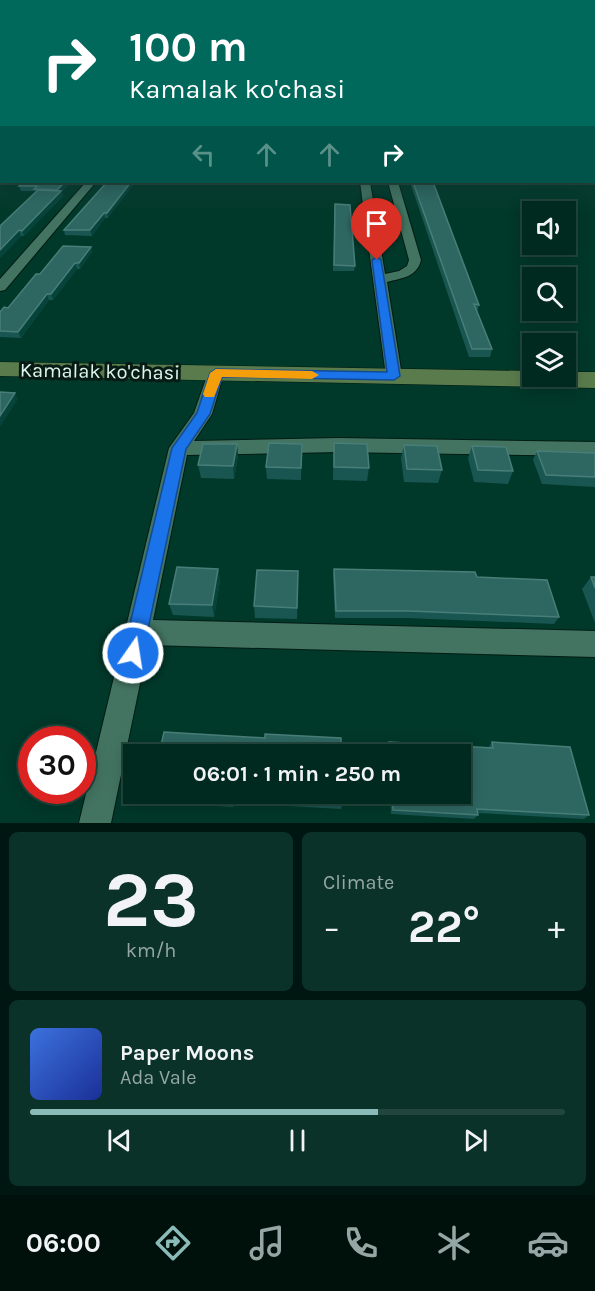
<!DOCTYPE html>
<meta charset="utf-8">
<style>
:root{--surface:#002a1f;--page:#0a3228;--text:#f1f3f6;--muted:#95a7a4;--line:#22463d;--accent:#8bbbb9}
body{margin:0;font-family:Karla,sans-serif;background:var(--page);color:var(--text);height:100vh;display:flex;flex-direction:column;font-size:22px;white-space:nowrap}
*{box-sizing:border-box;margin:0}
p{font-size:20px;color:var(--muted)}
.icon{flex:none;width:33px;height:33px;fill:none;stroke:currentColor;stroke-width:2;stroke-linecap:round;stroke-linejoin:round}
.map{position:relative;height:823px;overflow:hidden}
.sheet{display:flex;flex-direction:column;gap:9px;padding:9px;background:#001711;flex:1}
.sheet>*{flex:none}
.banner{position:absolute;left:0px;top:0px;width:596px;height:183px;box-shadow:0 3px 15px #0003,0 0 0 2px var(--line);background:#00695c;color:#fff;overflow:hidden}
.controls{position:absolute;left:522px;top:201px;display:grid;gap:12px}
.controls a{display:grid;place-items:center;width:54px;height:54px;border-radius:0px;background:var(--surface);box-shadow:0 3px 15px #0003,0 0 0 2px var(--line);font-size:30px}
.speed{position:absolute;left:18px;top:726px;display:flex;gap:12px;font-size:30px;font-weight:700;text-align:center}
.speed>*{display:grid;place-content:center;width:78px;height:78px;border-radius:50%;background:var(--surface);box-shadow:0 3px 15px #0003,0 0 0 2px var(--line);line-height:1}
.speed .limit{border:9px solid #d22;background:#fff;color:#111}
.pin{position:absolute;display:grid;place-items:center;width:51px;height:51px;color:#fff;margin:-62px -26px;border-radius:50% 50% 50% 0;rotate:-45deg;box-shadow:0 0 6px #0007}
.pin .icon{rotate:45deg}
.me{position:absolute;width:66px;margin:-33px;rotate:13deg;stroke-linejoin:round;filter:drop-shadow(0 0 4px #0008)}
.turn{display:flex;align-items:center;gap:21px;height:126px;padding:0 30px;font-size:27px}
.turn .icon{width:78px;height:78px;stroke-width:2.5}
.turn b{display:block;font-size:42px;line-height:51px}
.lanes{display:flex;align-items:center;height:57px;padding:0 30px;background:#0003;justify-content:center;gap:30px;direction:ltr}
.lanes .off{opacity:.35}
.big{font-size:45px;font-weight:700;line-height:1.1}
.sheet .widget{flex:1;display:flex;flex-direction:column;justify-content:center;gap:9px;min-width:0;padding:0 21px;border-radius:9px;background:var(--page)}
.sheet .dial{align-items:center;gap:0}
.dial b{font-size:78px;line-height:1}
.song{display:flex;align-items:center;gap:18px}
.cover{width:72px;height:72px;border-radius:9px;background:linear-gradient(135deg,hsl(220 70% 55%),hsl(230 70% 35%))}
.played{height:6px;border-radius:3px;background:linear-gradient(90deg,var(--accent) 65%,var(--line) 65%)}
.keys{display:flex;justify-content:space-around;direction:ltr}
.heat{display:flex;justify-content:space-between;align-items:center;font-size:33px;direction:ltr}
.sheet .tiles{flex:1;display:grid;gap:9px;grid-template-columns:1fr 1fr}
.widget:last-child{grid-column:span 2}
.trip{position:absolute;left:123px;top:744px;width:348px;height:60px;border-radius:0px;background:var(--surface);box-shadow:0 3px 15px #0003,0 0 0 2px var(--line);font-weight:700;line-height:60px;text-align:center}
.tab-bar{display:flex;height:96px;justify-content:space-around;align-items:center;background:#00110c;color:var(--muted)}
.tab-bar .icon{width:42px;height:42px}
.tab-bar .active{color:var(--accent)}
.tab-bar b{font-size:27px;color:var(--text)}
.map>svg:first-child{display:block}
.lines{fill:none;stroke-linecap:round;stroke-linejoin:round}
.street-casing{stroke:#031c13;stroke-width:2}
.secondary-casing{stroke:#031c13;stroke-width:1}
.street{fill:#437462;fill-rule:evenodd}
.secondary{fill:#5a7c4c;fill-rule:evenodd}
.wall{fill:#195652}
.shaded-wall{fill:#06433a}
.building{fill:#2e6762;stroke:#497e78;stroke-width:1.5}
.route{fill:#1a73e8;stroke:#114b97;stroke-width:1.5}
.slow{fill:#f59e0b}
.labels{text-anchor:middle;stroke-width:6;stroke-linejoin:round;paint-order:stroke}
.street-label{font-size:20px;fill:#dcf6eb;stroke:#071b14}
</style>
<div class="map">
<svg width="595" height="823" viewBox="0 0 595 823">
<rect width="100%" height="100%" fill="#003829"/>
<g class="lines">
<defs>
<g id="street">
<polygon points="86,182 96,182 5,290 0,291 0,279"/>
<path d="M360 182H370L385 274 399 271 407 266 409 260 388 182H398L421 260C417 277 402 278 387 282L402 376 400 380H388L386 376Z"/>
<polygon points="216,368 222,369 224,373 212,414 194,441 338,438 595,442 595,456 338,452 187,455 153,620 595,631 595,657 148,645 111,823 79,823 169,448 194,413 208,373 210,369"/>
</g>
<polygon id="secondary" points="0,362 532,371 532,376 566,376 566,372 595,372 595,388 0,376"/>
</defs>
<use href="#street" class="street-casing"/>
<use href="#secondary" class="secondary-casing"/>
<use href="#street" class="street"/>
<use href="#secondary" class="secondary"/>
</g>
<g class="wall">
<polygon points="72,182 61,192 63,196 24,236 21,236 0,258 35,193 35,191 21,191 19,186"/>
<polygon points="107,182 108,218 105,218 92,236 65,235 64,230"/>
<polygon points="410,182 433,182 479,305 477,312 492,349 490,357 469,357"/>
<polygon points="335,204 355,266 354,271 333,271"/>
<polygon points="91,247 92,252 80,269 77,269 53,300 49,300 21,338 0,337 0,312 8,308"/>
<polygon points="334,443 369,468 367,481 333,480"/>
<polygon points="237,444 238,456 234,479 201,478 198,465"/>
<polygon points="302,444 301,480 267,479 266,467"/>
<polygon points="404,445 442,470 438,483 404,482 401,458"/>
<polygon points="472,446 513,471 508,484 474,482 468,458"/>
<polygon points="537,451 595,453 595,487 542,484 533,460"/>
<polygon points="218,569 220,581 214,617 173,615 169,604"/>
<polygon points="334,569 477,577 559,617 554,624 407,618 335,618 333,576"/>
<polygon points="298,571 297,619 255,618 254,606"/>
<polygon points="591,577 595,577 595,623 582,589"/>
<polygon points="389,742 488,748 492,742 589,815 584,819 477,813 478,815 474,819 391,814 390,794 460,794 460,754 388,754 387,747"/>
<polygon points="151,794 342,805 341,809 234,803 233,807 153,802 150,798"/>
</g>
<g class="shaded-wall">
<polygon points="65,182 72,182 61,192 63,196 24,236 22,231 58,194 57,190"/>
<polygon points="131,182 136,182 108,218 107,213"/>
<polygon points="104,213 105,218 92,236 90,230"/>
<polygon points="19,230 21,236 0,258 0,250"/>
<polygon points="91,247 92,252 80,269 79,263"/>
<polygon points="75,263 77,269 53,300 51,294"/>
<polygon points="47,294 49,300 21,338 18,332"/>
<polygon points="15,393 18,399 0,427 0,416"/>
<polygon points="237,444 238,456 234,479 233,466"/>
<polygon points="218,569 220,581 214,617 212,605"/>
</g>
<g class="building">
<polygon points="24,182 65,182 57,190 34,189 37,186 19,186"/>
<polygon points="107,182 131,182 107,213 104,213 90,230 64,230"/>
<polygon points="413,182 433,182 479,305 474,304 492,349 472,349"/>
<polygon points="38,190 61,191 22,231 19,230 0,250 0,226"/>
<polygon points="335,204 350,205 355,266 334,265"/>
<polygon points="63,246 91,247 79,263 75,263 51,294 47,294 18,332 0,331 0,312 4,307 8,308 36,274 40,274"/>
<polygon points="0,392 15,393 0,416"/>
<polygon points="269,443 302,444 301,468 266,467"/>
<polygon points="334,443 367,444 369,468 334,467"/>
<polygon points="203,444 237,444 233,466 198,465"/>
<polygon points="404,445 437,446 442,470 407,469"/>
<polygon points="472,446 506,447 513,471 478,470"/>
<polygon points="537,451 595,453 595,477 546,475"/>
<polygon points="177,567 218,569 212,605 169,604"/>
<polygon points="334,569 475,572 477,577 547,580 559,617 409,611 336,611"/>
<polygon points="257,570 298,571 297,608 254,606"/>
<polygon points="591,577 595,577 595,588"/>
<polygon points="164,732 265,738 265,734 341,738 341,754 159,754"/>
<polygon points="389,742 493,748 492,742 570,747 589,815 477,809 478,815 393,810 392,794 460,794 460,754 390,754"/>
<polygon points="151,794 342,794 342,805 233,799 232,803 150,798"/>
</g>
<linearGradient id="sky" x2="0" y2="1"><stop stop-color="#001f17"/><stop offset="0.46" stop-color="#265354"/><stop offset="1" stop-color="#265354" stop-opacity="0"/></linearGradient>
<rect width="595" height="212" fill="url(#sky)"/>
<polygon class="route" points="377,257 381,260 400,376 394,380 222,377 210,414 186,449 143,653 140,660 133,663 126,660 123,653 172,448 197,413 210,373 216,369 387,372 372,260"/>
<polygon class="slow" points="216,369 312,371 319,375 312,379 222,377 214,397 205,397 203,394 210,373"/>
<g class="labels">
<g class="street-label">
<text transform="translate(100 371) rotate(1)" y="7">Kamalak ko'chasi</text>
</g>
</g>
</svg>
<div class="controls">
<a><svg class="icon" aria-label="sound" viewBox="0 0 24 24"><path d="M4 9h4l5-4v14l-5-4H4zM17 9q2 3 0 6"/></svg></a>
<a><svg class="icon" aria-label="search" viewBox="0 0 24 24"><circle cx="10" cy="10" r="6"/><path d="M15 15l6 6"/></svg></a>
<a><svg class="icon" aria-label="layers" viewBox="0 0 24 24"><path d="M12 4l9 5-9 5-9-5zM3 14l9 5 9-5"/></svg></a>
</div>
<div class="speed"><div class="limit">30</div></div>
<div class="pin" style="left:377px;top:260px;background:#d93025"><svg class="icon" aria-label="arrive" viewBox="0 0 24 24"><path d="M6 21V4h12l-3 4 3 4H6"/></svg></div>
<svg class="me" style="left:133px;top:653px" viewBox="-20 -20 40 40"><circle r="17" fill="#1a73e8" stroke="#fff" stroke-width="3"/><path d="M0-11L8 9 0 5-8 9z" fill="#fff"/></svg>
<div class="trip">06:01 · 1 min · 250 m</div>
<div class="banner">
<div class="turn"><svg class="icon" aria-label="right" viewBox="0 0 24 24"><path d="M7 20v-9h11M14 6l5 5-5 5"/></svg><div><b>100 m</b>Kamalak ko'chasi</div></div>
<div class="lanes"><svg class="icon off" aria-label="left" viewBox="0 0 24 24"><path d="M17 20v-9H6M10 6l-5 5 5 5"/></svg><svg class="icon off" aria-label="ahead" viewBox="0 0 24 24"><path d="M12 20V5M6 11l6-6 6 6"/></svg><svg class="icon off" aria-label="ahead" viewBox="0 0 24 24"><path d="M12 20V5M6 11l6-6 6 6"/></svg><svg class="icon" aria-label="right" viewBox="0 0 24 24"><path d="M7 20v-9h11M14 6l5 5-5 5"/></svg></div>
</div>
</div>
<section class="sheet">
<div class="tiles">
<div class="widget dial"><b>23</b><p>km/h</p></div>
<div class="widget"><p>Climate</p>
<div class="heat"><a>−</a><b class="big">22°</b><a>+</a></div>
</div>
<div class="widget">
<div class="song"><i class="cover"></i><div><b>Paper Moons</b><p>Ada Vale</p></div></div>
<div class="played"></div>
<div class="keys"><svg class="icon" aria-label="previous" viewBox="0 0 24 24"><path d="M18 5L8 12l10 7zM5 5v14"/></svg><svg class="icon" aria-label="pause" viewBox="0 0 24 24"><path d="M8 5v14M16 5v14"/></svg><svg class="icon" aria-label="next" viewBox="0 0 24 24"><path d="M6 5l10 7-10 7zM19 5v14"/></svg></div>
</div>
</div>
</section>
<nav class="tab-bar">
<b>06:00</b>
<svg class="icon active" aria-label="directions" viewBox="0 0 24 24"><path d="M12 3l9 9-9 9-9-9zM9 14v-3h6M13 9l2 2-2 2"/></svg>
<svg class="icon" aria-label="music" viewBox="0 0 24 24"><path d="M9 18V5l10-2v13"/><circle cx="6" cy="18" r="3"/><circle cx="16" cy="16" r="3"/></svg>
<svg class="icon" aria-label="phone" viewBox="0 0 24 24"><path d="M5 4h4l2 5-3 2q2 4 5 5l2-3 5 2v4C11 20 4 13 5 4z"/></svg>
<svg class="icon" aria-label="climate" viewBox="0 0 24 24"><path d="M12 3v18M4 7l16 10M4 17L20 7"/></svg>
<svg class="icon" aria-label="car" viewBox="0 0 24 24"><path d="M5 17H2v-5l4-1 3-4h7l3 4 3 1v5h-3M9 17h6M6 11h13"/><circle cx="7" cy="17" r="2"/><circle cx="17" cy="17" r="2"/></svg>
</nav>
